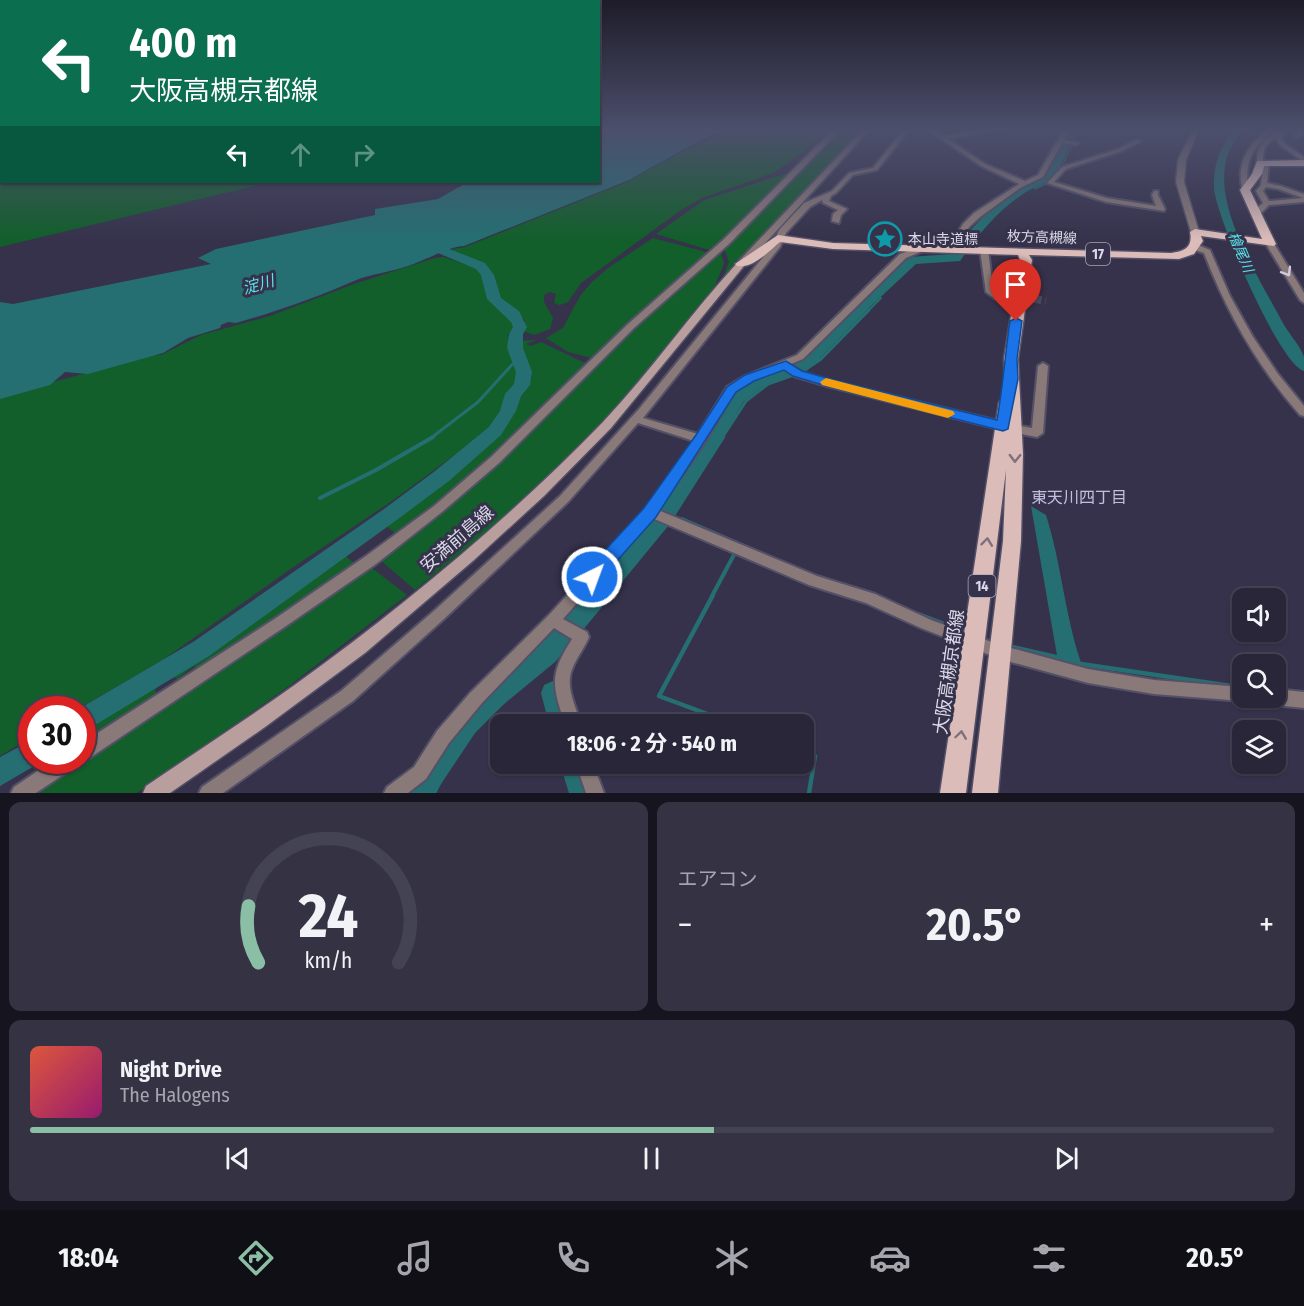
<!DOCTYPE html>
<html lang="ja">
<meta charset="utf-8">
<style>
:root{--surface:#282638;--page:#343243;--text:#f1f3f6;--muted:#a5a5ae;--line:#444353;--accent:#8abfa5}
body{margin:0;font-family:"Fira Sans Condensed","Noto Sans JP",sans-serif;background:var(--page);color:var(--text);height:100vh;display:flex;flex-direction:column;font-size:22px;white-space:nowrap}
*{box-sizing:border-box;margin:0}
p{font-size:20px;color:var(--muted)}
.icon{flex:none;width:33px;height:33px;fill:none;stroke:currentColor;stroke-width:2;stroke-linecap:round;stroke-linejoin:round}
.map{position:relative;height:793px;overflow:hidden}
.panel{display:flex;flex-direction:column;gap:9px;padding:9px;background:#16151f;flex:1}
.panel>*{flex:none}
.hud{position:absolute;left:0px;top:0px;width:600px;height:183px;box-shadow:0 2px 4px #0004,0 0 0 2px var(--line);background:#0b6e4f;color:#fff;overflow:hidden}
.fabs{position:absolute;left:1232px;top:588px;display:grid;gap:12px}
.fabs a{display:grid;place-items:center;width:54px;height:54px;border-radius:12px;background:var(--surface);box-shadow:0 2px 4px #0004,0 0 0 2px var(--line);font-size:30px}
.speed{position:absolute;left:18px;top:696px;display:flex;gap:12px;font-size:30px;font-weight:700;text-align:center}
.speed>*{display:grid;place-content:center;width:78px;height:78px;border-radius:50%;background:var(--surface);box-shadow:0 2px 4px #0004,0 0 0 2px var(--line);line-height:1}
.speed .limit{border:9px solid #d22;background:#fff;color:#111}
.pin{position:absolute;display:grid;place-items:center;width:51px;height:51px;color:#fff;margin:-62px -26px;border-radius:50% 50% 50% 0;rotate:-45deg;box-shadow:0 0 6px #0007}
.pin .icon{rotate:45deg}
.me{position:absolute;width:66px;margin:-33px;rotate:42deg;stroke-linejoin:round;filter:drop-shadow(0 0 4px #0008)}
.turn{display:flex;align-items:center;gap:21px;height:126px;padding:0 30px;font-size:27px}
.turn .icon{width:78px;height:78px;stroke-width:2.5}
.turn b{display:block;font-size:42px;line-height:51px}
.lanes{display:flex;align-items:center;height:57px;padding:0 30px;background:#0003;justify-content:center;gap:30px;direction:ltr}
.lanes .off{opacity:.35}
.big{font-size:45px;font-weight:700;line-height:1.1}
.panel .widget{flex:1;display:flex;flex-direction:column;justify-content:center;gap:9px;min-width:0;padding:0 21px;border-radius:12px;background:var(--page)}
.panel .dial{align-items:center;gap:0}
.dial svg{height:156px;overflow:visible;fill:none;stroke:var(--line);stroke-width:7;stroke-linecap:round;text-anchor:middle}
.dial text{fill:var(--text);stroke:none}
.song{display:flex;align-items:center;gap:18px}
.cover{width:72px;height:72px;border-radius:9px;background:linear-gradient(135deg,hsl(10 70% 55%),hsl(320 70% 35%))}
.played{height:6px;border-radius:3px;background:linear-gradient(90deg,var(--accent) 55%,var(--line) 55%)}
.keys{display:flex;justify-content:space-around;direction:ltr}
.heat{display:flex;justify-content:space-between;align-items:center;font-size:33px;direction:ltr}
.panel .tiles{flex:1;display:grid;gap:9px;grid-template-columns:1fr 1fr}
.widget:last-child{grid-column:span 2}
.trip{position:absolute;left:490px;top:714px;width:324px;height:60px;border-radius:12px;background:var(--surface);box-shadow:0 2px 4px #0004,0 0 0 2px var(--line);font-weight:700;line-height:60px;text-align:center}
.dock{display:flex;height:96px;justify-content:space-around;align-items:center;background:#100f16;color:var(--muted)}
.dock .icon{width:42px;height:42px}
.dock .current{color:var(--accent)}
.dock b{font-size:27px;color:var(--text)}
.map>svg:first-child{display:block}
.green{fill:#125f2b}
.water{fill:#256f72}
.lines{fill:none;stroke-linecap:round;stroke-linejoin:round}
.stream-far4{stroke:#256f72;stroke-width:1.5}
.stream-far3{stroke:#256f72;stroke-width:2}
.stream-far2{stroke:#256f72;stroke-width:3}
.stream-far1{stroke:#256f72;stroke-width:4}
.stream{stroke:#256f72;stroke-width:4.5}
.river{fill:#256f72;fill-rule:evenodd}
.minor-tunnel{stroke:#4f4b63;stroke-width:8;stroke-dasharray:8 4;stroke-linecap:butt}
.minor-casing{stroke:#545068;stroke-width:4}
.tertiary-casing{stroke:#545068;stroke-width:3}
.secondary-casing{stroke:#545068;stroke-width:3}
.primary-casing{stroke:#545068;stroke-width:3}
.minor{fill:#897978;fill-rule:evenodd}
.tertiary{fill:#897978;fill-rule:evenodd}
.secondary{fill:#b89f9d;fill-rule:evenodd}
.primary{fill:#dbbcb9;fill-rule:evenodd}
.oneway{stroke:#cfcbd9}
.oneway2{stroke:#80707c}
.route{fill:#1a73e8;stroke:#114b97;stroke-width:1.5}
.slow{fill:#f59e0b}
.labels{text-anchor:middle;stroke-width:6;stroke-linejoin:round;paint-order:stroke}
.far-street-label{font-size:14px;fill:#dbdaea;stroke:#36324b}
.far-poi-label{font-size:14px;fill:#dbdaea;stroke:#36324b;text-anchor:start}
.far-water-label{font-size:14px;font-style:italic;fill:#58e3ea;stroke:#36324b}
.shield{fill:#36324b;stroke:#aaa8ba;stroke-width:1.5}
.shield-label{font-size:14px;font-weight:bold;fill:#dbdaea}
.water-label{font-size:16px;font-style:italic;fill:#58e3ea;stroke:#36324b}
.neighbourhood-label{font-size:16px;fill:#c2bfde;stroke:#36324b}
.near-street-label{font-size:18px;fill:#dbdaea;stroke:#36324b}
</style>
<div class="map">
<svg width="1304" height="793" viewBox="0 0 1304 793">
<rect width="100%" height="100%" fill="#36324b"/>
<g class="green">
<polygon points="731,129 829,129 802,153 773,173 702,198 681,210 581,283 568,302 560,305 554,303 556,294 550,292 544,295 544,302 553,318 550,329 534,335 523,331 525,320 496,296 492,273 484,265 453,251 453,249 465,247 627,182 676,155"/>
<polygon points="843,129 865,129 757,240 722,280 729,262 723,246"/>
<polygon points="0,139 2,182 271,182 0,247"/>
<polygon points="790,172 793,172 714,249 706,249 656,234 704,200"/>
<polygon points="653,238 710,253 592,358 568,352 546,338 563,328 580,296 591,283 608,268"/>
<polygon points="720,250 724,263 713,291 606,419 552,474 481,536 415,590 379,559 425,525 481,479 566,398 608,353"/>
<path d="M444 257 478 269 489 285 487 294 491 303C505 312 512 309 516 328L508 334 509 350 520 365 522 381 508 394 494 426 392 501 289 570 164 659 78 709 32 710 31 737 0 756V396L87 373 138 356 161 355 201 335 270 316 354 284 435 258Z"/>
<polygon points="536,340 526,344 531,346 541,342 587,364 502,449 453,491 396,534 384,524 458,468 499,431 532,377 526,356 516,345 518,341"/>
<polygon points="342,553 355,564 196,671 194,666 177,679 169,674"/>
<polygon points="368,565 407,595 289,686 137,793 31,793 82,760"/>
<polygon points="155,682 156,697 83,747 82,725"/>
</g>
<g class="water">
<path d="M599 129H725L695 143 629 180 464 246C451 246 423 261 408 266 391 272 370 274 354 281 315 298 278 311 236 323L228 322 221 325 220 328 188 338 163 353 88 374 65 372 50 385 0 399V302L13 304 211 264 198 258 216 249 375 215V209L438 199 468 182H598Z"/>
<path d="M1031 506 1046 515C1062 565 1065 619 1083 668L1058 661Z"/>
</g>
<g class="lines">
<g class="stream-far4">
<polyline points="1060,170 1080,129"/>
<polyline points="1035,189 1049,182"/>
<polyline points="987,205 1013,187"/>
</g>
<polyline class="stream-far3" points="867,312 881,298"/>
<g class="stream-far2">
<polyline points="431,438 478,402 520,356"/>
<polyline points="722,438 746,401 768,384 802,372 821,359 869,310"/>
</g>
<g class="stream-far1">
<polyline points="320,498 376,470 433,437"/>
<polyline points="672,517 723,437"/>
<polyline points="682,519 735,542"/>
<polyline points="608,596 668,523"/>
<polyline points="712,596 736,551"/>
</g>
<g class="stream">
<polyline points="713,595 659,696 734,724"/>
<polyline points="918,614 968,633"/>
<polyline points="579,631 609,595"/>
<polyline points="1008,646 1060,658"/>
<polyline points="1081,664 1231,686"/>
<polyline points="804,752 815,756 809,793"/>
<polyline points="434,793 452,756 476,724 554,660 572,637"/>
</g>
<g class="river">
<path d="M1069 129H1078L1056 175C1046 185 1033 187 1023 194 996 212 978 235 960 261L916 264 871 306 819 359 808 368 762 387 744 401 673 516 543 671 508 700 475 733 435 793H405L409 783 457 715 490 684 527 655 659 506 732 394 750 379 796 362 809 353 861 300 909 257 952 254C970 229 989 208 1015 190 1025 183 1038 181 1048 172Z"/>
<path d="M1234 129H1243C1235 141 1227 151 1225 166 1217 215 1262 283 1284 325 1290 335 1301 347 1304 357 1304 360 1304 367 1304 371 1279 364 1216 217 1214 188 1213 164 1220 148 1234 129Z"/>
<polygon points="428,236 447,248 485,263 494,275 501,298 519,311 527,327 523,334 523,348 532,372 530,385 521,396 516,411 501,435 449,481 398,519 209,656 82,733 82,710 77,710 193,642 384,509 435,471 489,427 500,411 505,394 514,384 516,372 507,348 509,334 513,327 511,322 487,299 481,275 476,269 438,253 422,240"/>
<polygon points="553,681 562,685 575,724 549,724 541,693 544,685"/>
<polygon points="32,740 32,760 42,760 41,762 0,786 0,757"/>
<polygon points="560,764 586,764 597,793 569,793"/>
</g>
<polyline class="minor-tunnel" points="1010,294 1046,301"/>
<defs>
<g id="minor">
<polygon points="834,129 841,129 729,244 634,328 499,463 442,512 376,564 286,626 88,759 82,761 80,760 82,760 82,743 276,618 366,556 434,506 491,457 628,324 723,240"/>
<polygon points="864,129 870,129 745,265 739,265 739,261"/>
<path d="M904 129H910L877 170 853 175 836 193 831 196 829 201 847 209 841 215 839 223 832 221 833 214 838 210 823 203 822 200 810 207 786 233 780 247 643 418 698 434 727 387 745 376 797 355 900 254 928 244 952 243 963 224 974 213 1019 184 981 166 927 129H934L944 136 985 129H1000L948 139 985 164 1025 181 1038 175 1064 129H1070L1064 140 1079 143 1076 145 1062 143 1043 177 1020 188 980 217 969 227 958 247 930 248 906 258 803 359 791 364 802 372 834 382 1007 423 1009 426 1007 429 1003 430 827 386 794 376 783 368 753 380 735 391 705 442 658 510 817 576 875 594 931 620 1000 645 1088 669 1154 680 1242 687V698H1248V699L1242 701 1154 694 1088 683 1000 659 921 628 866 603 809 585 652 518 563 619 587 632 589 637C585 647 577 657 573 667 564 686 576 706 581 724H565C552 685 549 675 572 639L554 628 482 703 449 743 426 779 408 793H384L387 787 414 767 437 731 470 693 548 616 646 509 694 441 638 423 568 502 445 618 353 701 223 793H199L202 787 341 691 435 610 560 496 639 409 773 245 779 230 804 203 832 191 849 173 873 168Z"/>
<path d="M1269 129H1276C1252 149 1245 158 1248 190L1243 191C1235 165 1248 144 1269 129Z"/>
<path d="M1282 129H1289L1285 132 1282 139 1285 144 1304 157V162L1281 146 1276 139 1277 137C1265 143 1263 149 1263 163L1266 161 1269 163 1267 183 1281 186 1304 194V202L1269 205 1258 216H1252V212L1263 203 1256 191 1261 185 1263 164 1260 165 1257 163C1257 141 1265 140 1282 129ZM1266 187 1278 189 1303 198 1269 201 1263 191Z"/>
<polygon points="1295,129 1302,129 1304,133 1299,137 1295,137 1294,136 1298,132"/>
<polygon points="1136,140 1141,141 1122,151 1066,169 1054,182 1107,198 1156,206 1152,195 1154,191 1158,191 1158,195 1165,209 1164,211 1106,202 1047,183 1062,167 1118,149"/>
<rect x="0" y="148" width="2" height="4"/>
<polygon points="1267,242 1273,242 1304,293 1304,303 1300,300 1266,244"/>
<path d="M1192 245H1198L1210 250 1230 296 1253 337 1278 374 1304 406V416L1300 415C1258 367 1227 313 1204 253L1192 249Z"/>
<polygon points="981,248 984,248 988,250 993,289 1000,294 1021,300 1021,304 1018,305 994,298 986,292 980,250"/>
<polygon points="1043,363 1048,366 1043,433 1037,437 1011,432 1009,429 1011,426 1015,425 1032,428 1038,366"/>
<polygon points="1275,689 1304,692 1304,708 1275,705 1269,702 1267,698 1275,698"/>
<polygon points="54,760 78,760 76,766 36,793 11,793 14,787"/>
<polygon points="576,764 593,764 604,793 586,793"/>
</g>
<polygon id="tertiary" points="1193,129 1199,129 1186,160 1184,182 1199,232 1195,235 1191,232 1176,182 1178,160"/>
<path id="secondary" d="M741 261 746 264 744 266 611 428 544 496 474 560 365 653 265 727 170 793H143L146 786C196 752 247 719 296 684 405 605 510 518 603 422 651 371 691 313 738 262Z"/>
<path id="primary" d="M1304 160V166H1264L1262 174 1250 190 1276 244 1274 246 1201 236 1203 241 1194 254 1179 259 1029 255 1032 260 1018 359 1023 454 1021 541 998 793H972L1003 541 1006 470 966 793H940L999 402 1005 398 1004 359 1020 260 1018 255 833 249 780 242C769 251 753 269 737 266L735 264 778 235 833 243 1171 253C1185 251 1193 247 1190 232L1195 229 1262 239 1240 190 1252 174 1257 161Z"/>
</defs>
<use href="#minor" class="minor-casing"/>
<use href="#tertiary" class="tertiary-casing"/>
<use href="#secondary" class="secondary-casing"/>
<use href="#primary" class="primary-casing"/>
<use href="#minor" class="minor"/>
<use href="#tertiary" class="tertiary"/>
<use href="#secondary" class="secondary"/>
<use href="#primary" class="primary"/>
</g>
<defs><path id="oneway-chevron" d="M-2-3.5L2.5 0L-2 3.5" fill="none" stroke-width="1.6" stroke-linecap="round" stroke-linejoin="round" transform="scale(1.5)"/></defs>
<use class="oneway" href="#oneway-chevron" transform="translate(1287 272) rotate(59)"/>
<g class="oneway2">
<use href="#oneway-chevron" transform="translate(1015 458) rotate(91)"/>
<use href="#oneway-chevron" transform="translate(987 542) rotate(-83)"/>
<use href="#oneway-chevron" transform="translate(961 735) rotate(-82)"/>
</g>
<linearGradient id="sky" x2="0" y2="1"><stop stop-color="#1e1c29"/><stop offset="0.54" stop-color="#4c4f6c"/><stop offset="1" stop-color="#4c4f6c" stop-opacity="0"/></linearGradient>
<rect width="1304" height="240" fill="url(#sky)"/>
<path class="route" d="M1016 318 1022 321 1017 359 1018 379 1008 429 1003 431 826 386 793 376 784 370 754 381 736 392 656 517 598 582 592 584 586 582 583 577 586 571 644 508 696 435 727 387 745 375 786 361 802 371 834 380 997 420C1003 387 1005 354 1010 321Z"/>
<polygon class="slow" points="826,378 953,411 955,414 948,418 822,385 820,382"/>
<defs>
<symbol id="sight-ring" viewBox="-11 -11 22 22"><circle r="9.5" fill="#36324b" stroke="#0f9aa8" stroke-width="1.5"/><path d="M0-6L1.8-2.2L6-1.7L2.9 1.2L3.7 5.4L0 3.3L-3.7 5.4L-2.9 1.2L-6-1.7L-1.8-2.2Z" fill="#0f9aa8"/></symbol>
</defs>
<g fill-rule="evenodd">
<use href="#sight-ring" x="866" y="220" width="38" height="38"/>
</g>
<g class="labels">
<g class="far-street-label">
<text transform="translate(1042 237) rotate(2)" y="5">枚方高槻線</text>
</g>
<g class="far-poi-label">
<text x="908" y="244">本山寺道標</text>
</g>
<g class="far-water-label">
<text transform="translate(1241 252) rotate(67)" y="5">檜尾川</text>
</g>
<g class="shield">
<rect x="1086" y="243" width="24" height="22" rx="4.5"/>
<rect x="968.5" y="575" width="27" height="22" rx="4.5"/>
</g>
<g class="shield-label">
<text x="1098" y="259">17</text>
<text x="982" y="591">14</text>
</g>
<g class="water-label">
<text transform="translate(258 284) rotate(-16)" y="6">淀川</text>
</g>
<g class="neighbourhood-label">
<text x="1079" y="503">東天川四丁目</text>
</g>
<g class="near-street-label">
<text transform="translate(457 539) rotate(-41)" y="6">安満前島線</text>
<text transform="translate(949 672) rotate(-82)" y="6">大阪高槻京都線</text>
</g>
</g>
</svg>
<div class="fabs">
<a><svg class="icon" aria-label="sound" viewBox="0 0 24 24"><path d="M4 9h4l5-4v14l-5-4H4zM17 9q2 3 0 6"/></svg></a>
<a><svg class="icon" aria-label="search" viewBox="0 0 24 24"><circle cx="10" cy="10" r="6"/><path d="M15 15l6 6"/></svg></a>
<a><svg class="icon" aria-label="layers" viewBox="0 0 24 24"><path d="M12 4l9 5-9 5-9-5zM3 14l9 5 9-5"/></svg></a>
</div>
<div class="speed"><div class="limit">30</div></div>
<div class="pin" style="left:1016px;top:321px;background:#d93025"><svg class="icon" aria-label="arrive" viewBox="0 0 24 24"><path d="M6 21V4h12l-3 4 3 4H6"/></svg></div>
<svg class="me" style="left:592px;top:577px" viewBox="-20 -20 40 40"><circle r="17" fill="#1a73e8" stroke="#fff" stroke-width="3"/><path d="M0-11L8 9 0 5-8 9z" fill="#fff"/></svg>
<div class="trip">18:06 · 2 分 · 540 m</div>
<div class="hud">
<div class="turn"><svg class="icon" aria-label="left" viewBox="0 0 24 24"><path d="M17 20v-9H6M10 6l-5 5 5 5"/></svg><div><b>400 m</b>大阪高槻京都線</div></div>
<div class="lanes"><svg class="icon" aria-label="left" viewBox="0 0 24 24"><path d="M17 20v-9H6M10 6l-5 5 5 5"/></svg><svg class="icon off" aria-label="ahead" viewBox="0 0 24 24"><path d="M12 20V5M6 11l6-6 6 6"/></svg><svg class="icon off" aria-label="right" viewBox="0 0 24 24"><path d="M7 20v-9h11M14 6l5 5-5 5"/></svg></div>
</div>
</div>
<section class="panel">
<div class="tiles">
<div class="widget dial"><svg viewBox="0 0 100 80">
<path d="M14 69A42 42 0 1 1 86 69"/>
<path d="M14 69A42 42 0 0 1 9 40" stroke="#8abfa5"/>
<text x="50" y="56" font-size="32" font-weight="700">24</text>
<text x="50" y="72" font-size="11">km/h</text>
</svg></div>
<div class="widget"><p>エアコン</p>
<div class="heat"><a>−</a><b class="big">20.5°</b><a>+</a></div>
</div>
<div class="widget">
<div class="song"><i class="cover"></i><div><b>Night Drive</b><p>The Halogens</p></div></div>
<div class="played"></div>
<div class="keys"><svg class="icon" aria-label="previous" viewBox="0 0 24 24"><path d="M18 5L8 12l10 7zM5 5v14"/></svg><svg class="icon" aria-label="pause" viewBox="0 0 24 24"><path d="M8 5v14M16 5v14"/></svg><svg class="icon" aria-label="next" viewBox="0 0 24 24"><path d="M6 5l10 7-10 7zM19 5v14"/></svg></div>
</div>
</div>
</section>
<nav class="dock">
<b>18:04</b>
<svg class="icon current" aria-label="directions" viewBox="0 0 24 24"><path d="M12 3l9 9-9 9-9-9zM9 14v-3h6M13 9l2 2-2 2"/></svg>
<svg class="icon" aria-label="music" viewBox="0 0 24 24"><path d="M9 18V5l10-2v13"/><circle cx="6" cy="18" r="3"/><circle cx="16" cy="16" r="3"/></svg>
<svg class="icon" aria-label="phone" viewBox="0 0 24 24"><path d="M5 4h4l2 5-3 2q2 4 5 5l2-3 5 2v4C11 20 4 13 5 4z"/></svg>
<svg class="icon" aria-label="climate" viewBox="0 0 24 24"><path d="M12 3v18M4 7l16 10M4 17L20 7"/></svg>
<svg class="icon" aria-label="car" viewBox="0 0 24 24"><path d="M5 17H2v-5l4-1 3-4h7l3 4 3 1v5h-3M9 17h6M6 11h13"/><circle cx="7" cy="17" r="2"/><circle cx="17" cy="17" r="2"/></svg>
<svg class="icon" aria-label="filters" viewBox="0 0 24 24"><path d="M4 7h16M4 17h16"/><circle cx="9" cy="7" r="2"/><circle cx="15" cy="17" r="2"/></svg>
<b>20.5°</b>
</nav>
